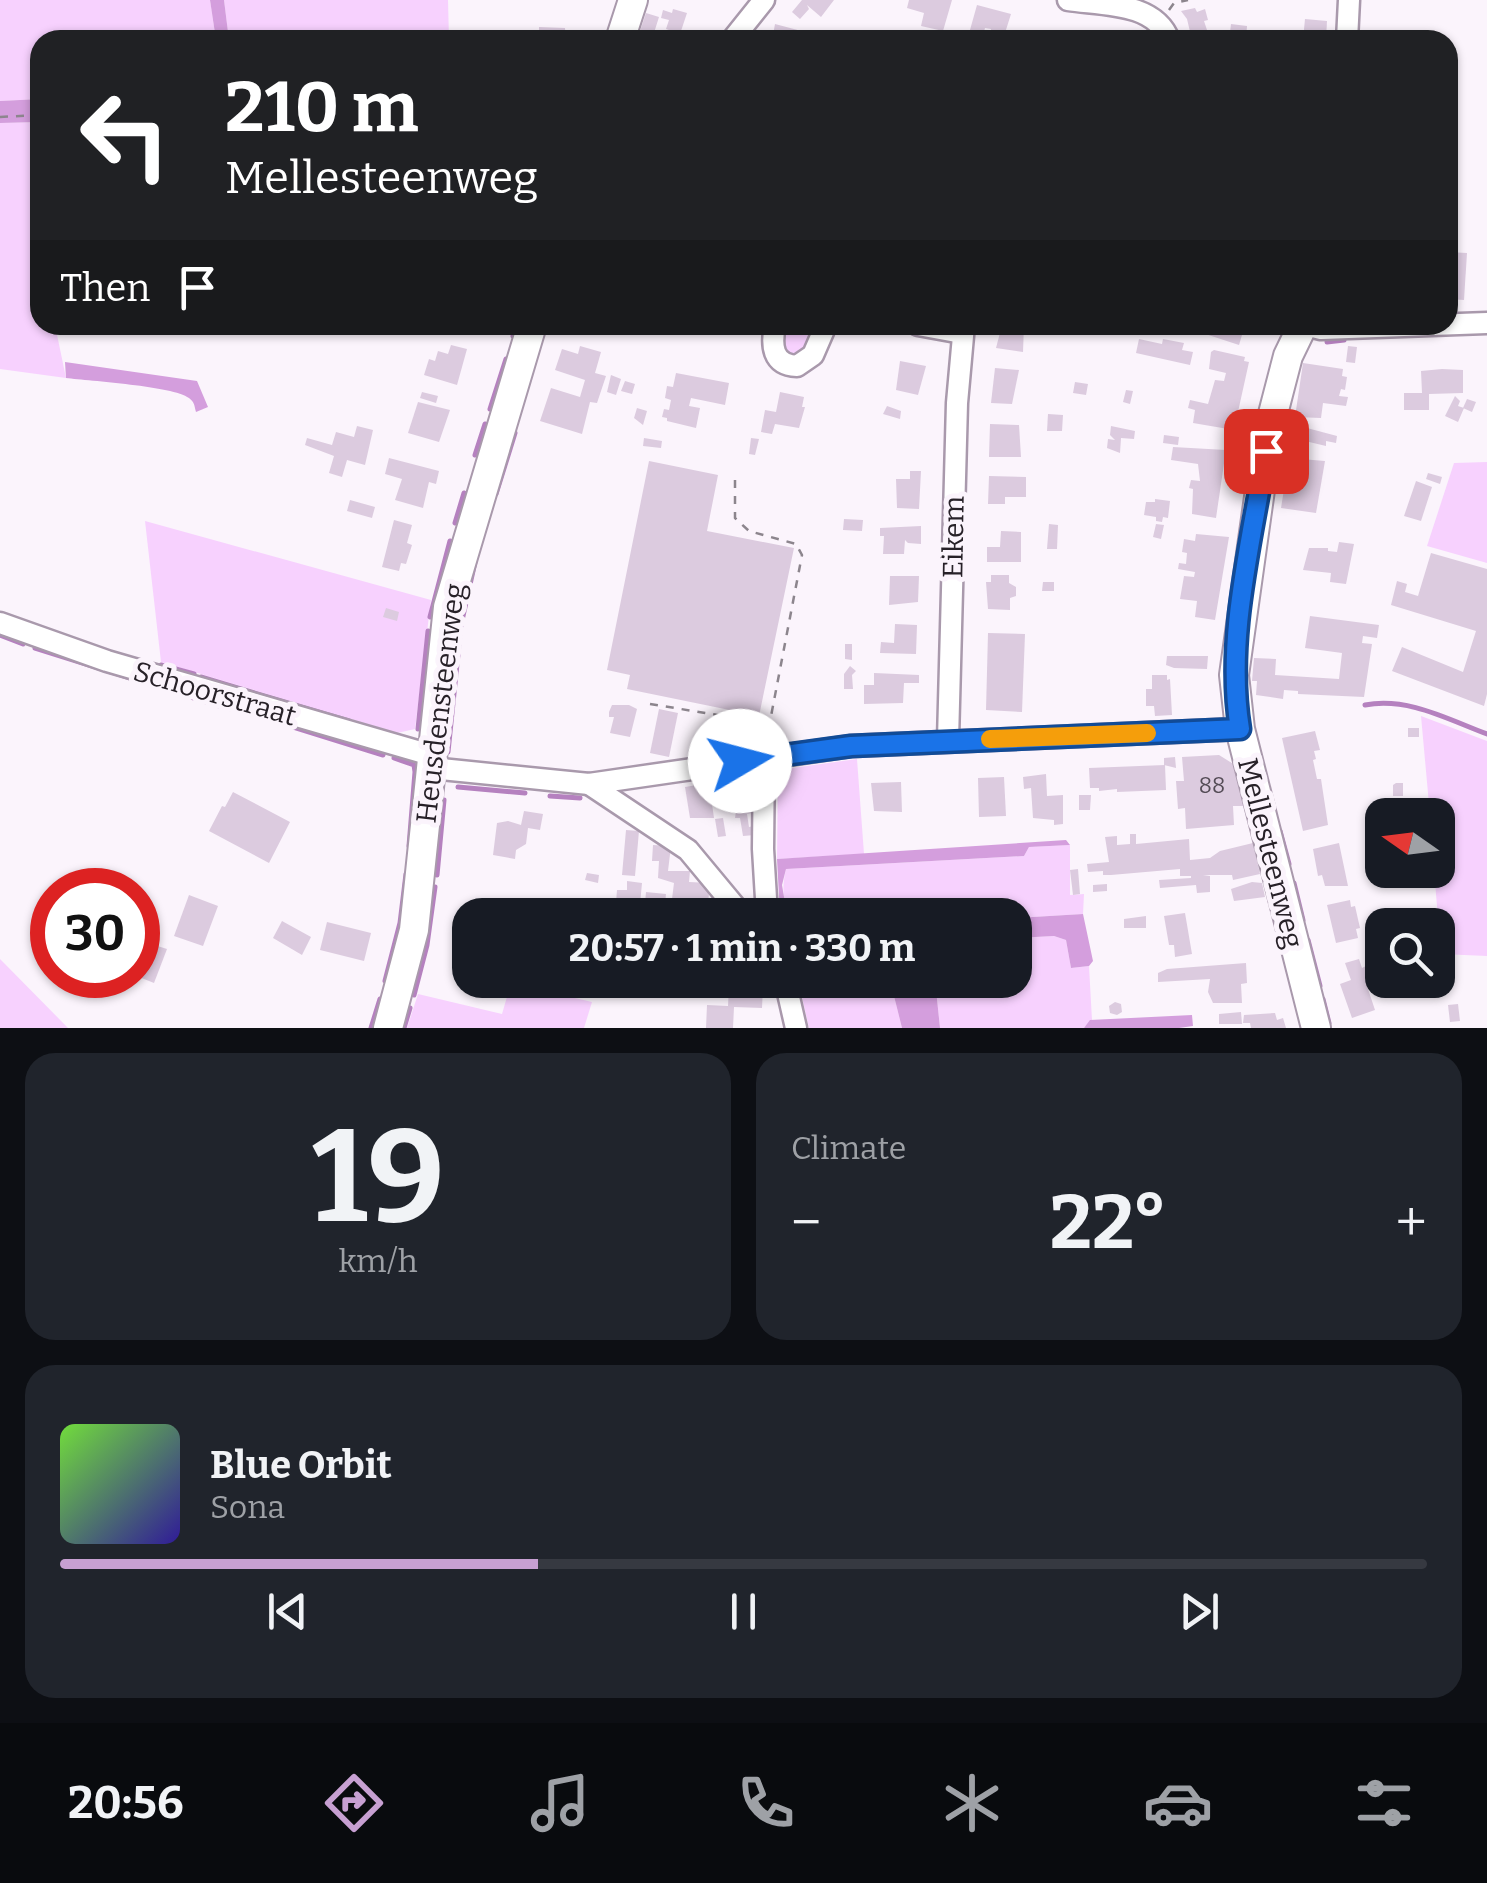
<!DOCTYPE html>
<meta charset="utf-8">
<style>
:root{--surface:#171b24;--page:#20242c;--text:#f1f3f6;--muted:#9ea1a6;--line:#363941;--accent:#c7a0d2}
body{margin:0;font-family:Bitter,serif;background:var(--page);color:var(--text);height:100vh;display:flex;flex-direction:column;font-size:38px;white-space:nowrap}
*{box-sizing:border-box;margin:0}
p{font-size:32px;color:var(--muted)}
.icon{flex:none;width:55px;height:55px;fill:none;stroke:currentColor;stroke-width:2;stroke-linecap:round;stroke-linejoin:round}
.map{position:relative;height:1028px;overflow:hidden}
.sheet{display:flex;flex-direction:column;gap:25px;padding:25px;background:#0d0f14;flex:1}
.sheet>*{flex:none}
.hud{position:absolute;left:30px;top:30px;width:1428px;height:305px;border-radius:30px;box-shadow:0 2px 8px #0004;background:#202124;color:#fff;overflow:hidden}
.needle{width:65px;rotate:284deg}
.tools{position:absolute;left:1365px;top:798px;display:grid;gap:20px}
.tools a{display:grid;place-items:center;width:90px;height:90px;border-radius:20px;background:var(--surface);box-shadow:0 2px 8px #0004;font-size:50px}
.speed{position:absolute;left:30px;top:868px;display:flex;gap:20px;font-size:50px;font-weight:700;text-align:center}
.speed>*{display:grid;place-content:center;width:130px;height:130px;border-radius:50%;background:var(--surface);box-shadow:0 2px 8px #0004;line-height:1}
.speed .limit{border:15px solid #d22;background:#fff;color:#111}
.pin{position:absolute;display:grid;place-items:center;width:85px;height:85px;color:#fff;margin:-42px;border-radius:20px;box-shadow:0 5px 15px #0006}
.me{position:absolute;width:110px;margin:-55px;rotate:82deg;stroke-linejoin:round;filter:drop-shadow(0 0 8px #0008)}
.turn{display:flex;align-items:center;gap:35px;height:210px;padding:0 30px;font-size:45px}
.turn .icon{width:130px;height:130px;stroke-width:2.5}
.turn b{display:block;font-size:70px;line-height:85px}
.then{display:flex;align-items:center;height:95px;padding:0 30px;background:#0003;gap:20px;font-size:38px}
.big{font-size:75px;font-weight:700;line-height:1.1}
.sheet .widget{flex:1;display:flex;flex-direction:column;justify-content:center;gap:15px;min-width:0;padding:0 35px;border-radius:30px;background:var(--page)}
.sheet .dial{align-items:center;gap:0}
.dial b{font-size:130px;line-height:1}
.song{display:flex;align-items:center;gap:30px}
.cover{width:120px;height:120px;border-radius:15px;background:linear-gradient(135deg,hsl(100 70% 55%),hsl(250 70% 35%))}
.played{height:10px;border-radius:5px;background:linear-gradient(90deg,var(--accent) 35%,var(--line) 35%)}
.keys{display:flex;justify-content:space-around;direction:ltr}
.heat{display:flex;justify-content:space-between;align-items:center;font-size:55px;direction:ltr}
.sheet .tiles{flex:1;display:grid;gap:25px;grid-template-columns:1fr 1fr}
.widget:last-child{grid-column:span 2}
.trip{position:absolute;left:452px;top:898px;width:580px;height:100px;border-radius:30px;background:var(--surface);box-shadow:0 2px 8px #0004;font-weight:700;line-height:100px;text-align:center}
.menu{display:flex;height:160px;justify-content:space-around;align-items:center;background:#090b0e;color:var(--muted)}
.menu .icon{width:70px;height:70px}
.menu .selected{color:var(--accent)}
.menu b{font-size:45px;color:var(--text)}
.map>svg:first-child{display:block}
.green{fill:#f7d1fe}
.forest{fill:#d49edd}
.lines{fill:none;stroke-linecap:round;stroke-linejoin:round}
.stream{stroke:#b581bf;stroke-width:5}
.building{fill:#dccbdf}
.street-casing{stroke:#a999ac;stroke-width:25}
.secondary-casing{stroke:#a999ac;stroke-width:32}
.path{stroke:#8c858d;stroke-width:2.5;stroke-dasharray:8 8;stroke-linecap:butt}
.street{stroke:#fff;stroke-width:20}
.secondary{stroke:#fff;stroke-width:28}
.route-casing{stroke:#114b97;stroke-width:25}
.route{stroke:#1a73e8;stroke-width:18}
.slow{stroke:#f59e0b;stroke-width:18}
.labels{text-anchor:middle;stroke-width:10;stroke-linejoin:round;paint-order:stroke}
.number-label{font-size:22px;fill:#544c56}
.street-label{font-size:28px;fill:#272128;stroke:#fbf4fc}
</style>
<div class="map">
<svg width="1487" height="1028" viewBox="0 0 1487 1028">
<rect width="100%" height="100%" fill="#fbf4fc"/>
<g class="green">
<polygon points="0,0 210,0 216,40 40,40 40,99 0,101"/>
<polygon points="224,0 448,0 449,40 229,40"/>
<polygon points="40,122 40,253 37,254 40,325 55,325 66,378 0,369 0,123"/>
<polygon points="782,325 815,325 804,354 794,358 782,353"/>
<polygon points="1487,462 1487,563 1427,546 1454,463"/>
<polygon points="145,521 431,600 415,729 397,733 161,662"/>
<polygon points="1421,716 1487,741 1487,956 1441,954 1434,870 1438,870 1438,815 1430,815"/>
<polygon points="857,759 864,854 777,859 778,770"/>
<path d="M1070 845V895L1084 894 1083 914 1015 918V915H787C783 898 782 885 786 869L1024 856 1029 847Z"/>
<polygon points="1054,936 1066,940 1071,968 1089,966 1092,1020 1084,1028 940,1028 935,980 1015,980 1015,938"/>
<polygon points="0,959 68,1028 0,1028"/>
<polygon points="798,980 890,980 902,1028 809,1028"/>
<polygon points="511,983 592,1002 584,1028 407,1028 418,994 502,1014"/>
</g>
<g class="forest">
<polygon points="210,0 224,0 229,40 216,40"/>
<polygon points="40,99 40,122 0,123 0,101"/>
<path d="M65 362 197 381 208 407 196 412C194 405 195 403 189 398 173 386 90 381 66 378Z"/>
<polygon points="1066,840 1070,845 1029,847 1024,856 786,869 782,885 787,915 780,915 777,859"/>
<polygon points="1083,914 1093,961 1089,966 1071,968 1066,940 1054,936 1015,938 1015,918"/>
<polygon points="890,980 935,980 940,1028 902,1028"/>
<polygon points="1192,1015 1193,1026 1179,1028 1084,1028 1090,1020"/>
</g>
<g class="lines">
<g class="stream">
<polyline points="513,336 516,325"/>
<polyline points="1327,342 1344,340"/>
<polyline points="490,409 506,359"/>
<polyline points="475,455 485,424"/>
<polyline points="496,494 515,433"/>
<polyline points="455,523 464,493"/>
<polyline points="430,617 450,541"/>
<polyline points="0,635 23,644"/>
<polyline points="35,648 229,709"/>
<polyline points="161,665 194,674"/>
<polyline points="201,677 349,721"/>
<path d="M1365 705C1408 697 1447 719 1487 734"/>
<polyline points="245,712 383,755"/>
<polyline points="418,729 428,631"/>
<polyline points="448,752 461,625 475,562"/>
<polyline points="394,758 414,765 415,772 409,846"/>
<polyline points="458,787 525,793"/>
<polyline points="550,796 580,798"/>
<polyline points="1280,831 1289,864"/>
<polyline points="437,875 444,800"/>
<polyline points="1294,883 1303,920"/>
<polyline points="1308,940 1320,986"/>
<polyline points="385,981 400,923 406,874"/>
<polyline points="414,995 427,945 435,887"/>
<polyline points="1323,999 1329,1023"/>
<polyline points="371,1028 380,999"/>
<polyline points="404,1028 410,1008"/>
</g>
</g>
<g class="building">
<polygon points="802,0 834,0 821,17 807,5 809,9 800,19 792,12"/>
<polygon points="909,0 952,0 943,31 921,26 924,13 907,8"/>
<polygon points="977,5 1011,14 1005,33 1001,32 999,38 990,36 991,29 985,28 982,40 968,37"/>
<polygon points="1195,8 1197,12 1205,9 1208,20 1204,21 1207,30 1192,40 1187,19 1181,11"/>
<polygon points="673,9 687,13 680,34 666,29 669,20 661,18 663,10 672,13"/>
<polygon points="646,13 659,17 653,36 664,40 637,40"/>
<polygon points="1305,19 1327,21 1326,40 1303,40"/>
<polygon points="775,24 809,33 807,40 766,40 767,34 773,35"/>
<polygon points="1231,24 1247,26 1246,40 1229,40"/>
<polygon points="539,27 565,28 566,40 539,40"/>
<polygon points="1448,252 1467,253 1464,300 1448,299"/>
<polygon points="593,325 610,325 606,335 591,330"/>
<polygon points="1002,325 1024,325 1023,352 996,348"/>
<polygon points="1188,325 1245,325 1239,345 1187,328"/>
<polygon points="1139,339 1162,344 1163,339 1184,343 1182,350 1193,352 1190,365 1136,353"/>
<polygon points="451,345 467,349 457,385 424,375 429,359 435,361 438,351 448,354"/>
<polygon points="580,346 601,352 595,373 606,376 597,403 590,402 582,434 540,421 551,388 580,397 585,380 555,370 562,349 578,354"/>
<polygon points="1348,346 1357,347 1355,363 1346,362"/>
<polygon points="1214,350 1245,357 1244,361 1249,362 1234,430 1193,423 1195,410 1188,408 1190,400 1208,404 1215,380 1224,381 1226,373 1209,369 1211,352"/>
<polygon points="900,361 926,366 918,395 896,390"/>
<polygon points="1303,363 1343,369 1342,376 1347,377 1345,390 1341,389 1339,396 1348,397 1346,406 1323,403 1321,418 1295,417"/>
<polygon points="995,368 1019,370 1012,404 991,403"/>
<polygon points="1442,369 1463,370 1463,393 1429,394 1429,410 1404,410 1404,393 1422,393 1421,371"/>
<polygon points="676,373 729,383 725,405 691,398 689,406 700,408 696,428 667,421 667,418 662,417 664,409 669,410 671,400 665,398 667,386 673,387"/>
<polygon points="611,375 621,379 616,395 607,392"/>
<polygon points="625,381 635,384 632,394 621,391"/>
<polygon points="1075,382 1088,384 1086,395 1073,393"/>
<polygon points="1126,390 1133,391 1130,404 1123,402"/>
<polygon points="422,392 438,396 436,403 420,398"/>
<polygon points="780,392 804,397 802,407 805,407 799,428 775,424 772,434 761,432 765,410 776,412"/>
<polygon points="1455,396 1460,401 1458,406 1464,408 1458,422 1445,416"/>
<polygon points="1467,399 1476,402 1472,412 1463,408"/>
<polygon points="418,402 450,410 439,442 408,433"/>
<polygon points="887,406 901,411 900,419 883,414"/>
<polygon points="637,408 647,411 643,425 634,418"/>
<polygon points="1048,414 1063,415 1062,431 1047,431"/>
<polygon points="1287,420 1308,423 1307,428 1337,436 1336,443 1326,441 1326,446 1305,441 1304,447 1284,444"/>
<polygon points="990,424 1019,425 1021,457 989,457"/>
<polygon points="357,426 373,430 365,465 347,460 342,477 329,473 334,456 305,445 307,438 332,445 336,432 354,437"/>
<polygon points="1111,426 1135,431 1134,439 1121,438 1120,453 1107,448 1108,439 1115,440 1110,435"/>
<polygon points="1164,435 1179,437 1178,445 1163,443"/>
<polygon points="644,438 662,441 661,448 643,446"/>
<polygon points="751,438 759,439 755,455 749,454"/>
<polygon points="1173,447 1226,450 1216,518 1192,514 1193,489 1189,488 1191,480 1200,481 1198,464 1171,460"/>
<polygon points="389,458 439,471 436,484 429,482 423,508 395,500 402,479 385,474"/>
<polygon points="1289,458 1325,461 1316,513 1281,508"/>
<polygon points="649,461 718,475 707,531 794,548 759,716 627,689 630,675 607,670"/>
<polygon points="910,471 921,471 919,509 897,508 896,479 910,479"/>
<polygon points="1428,473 1442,477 1440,484 1426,479"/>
<polygon points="989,476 1026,477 1026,497 1005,497 1005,504 988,504"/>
<polygon points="1416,481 1432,487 1421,521 1404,516"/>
<polygon points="1155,499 1170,501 1168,518 1163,517 1162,522 1156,521 1156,517 1144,515 1146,502 1155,502"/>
<polygon points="350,500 375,507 372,518 347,511"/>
<polygon points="844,519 863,520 862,531 843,530"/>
<polygon points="394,520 412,525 407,543 412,545 406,564 401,563 399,571 382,567"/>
<polygon points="1049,524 1058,525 1057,549 1047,549"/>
<polygon points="1156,524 1164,525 1161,539 1153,537"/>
<polygon points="921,526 921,544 908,543 905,540 904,554 883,554 884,536 880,536 880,528"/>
<polygon points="1001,531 1021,532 1021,562 987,562 987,547 1000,547"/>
<polygon points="1196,534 1229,537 1215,620 1195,617 1197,601 1180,599 1184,576 1194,577 1195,572 1178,569 1179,563 1186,564 1187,553 1182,552 1184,539 1195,541"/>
<polygon points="1339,542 1354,544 1346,584 1330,582 1331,573 1303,570 1309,548 1328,548 1328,551 1337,552"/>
<polygon points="1431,553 1487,569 1487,694 1484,706 1392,671 1402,647 1463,672 1476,631 1391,605 1397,581 1407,584 1405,592 1418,596"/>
<polygon points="991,575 1009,575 1009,583 1016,587 1016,596 1010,598 1010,610 988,609 986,582 991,582"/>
<polygon points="890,576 919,576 918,602 889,605"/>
<polygon points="1043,582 1054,582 1054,591 1042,591"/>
<polygon points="386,608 399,612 397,621 383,617"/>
<polygon points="1310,616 1379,625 1377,638 1363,636 1362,643 1372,644 1364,697 1298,694 1298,691 1284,690 1283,699 1256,695 1257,681 1252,681 1254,658 1276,659 1275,675 1339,679 1342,653 1305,648"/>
<polygon points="895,624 917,625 916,654 880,653 881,642 894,643"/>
<polygon points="988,633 1025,634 1022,712 986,710"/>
<polygon points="845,644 852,644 852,660 845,659"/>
<polygon points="1167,656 1208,656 1207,669 1174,668 1166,665"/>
<polygon points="850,666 856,671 852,675 853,689 844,689 844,674"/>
<polygon points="874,673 919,675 919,683 904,683 903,703 864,704 864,685 874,685"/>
<polygon points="1152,675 1167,675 1167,680 1170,679 1172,715 1155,716 1154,706 1146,706 1146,689 1152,689"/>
<polygon points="612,705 629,705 637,709 630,737 610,733 614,717 609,717 609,712"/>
<polygon points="659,709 678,713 669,757 650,753"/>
<rect x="1408" y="728" width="11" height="9"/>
<polygon points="1315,731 1320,750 1314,751 1316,759 1313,760 1317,779 1321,779 1328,825 1303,831 1282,738"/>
<polygon points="1219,755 1235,765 1245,806 1233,806 1234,825 1186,829 1185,808 1178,809 1176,781 1184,781 1182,757"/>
<polygon points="1175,757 1176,768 1164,765 1164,758"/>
<polygon points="1165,765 1166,790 1117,792 1117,789 1099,791 1099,788 1090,788 1089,768"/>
<polygon points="751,769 756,806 751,806 752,813 747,814 749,827 754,826 755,835 743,836 740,818 735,818 737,804 732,804 727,773"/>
<polygon points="1046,774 1047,796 1063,795 1063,824 1054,825 1054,820 1033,818 1031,788 1024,789 1023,777"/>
<polygon points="1004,777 1006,816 979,817 978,778"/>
<polygon points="901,782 902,812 874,811 871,783"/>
<polygon points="709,783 714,818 690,818 685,787"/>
<polygon points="1396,783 1403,783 1403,796 1393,796 1393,785"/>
<polygon points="233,792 290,822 269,863 209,831 222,806 225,807"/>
<polygon points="1079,795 1091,795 1090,810 1079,810"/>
<polygon points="524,811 543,814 540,830 528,828 526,844 516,850 515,859 493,855 497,823 508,821 521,825"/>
<polygon points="723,818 726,836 718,837 715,819"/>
<polygon points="626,830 639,831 635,876 622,875"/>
<polygon points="1130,834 1136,834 1136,844 1189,839 1190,860 1210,858 1220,851 1253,843 1260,874 1233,880 1232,875 1203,875 1210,876 1210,892 1197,893 1196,885 1160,888 1159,880 1191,878 1191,876 1180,876 1180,869 1111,875 1103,875 1103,871 1088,872 1087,864 1109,862 1105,837 1117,836 1117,845 1130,844"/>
<polygon points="1339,843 1348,886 1325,886 1322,875 1318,876 1313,849"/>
<polygon points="653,845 671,846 668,871 690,871 689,882 710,883 708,904 672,899 674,883 658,878 659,861 652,861"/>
<polygon points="1078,869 1080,894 1073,895 1070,870"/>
<polygon points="587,873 599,875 598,883 585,880"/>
<polygon points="627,881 642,883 639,915 615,915 617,890 627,890"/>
<polygon points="1252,882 1262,883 1265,897 1234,901 1231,889"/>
<polygon points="1107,884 1107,891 1093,892 1093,885"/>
<polygon points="646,892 666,894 664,915 644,915"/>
<polygon points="189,895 218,906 203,946 174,936"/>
<polygon points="1350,900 1351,907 1355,906 1360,928 1356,929 1358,938 1336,943 1327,905"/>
<polygon points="1185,913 1192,954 1175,957 1174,945 1169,945 1164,916"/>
<polygon points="1146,916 1146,928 1124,928 1124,919"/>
<polygon points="282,921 311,937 302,955 273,938"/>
<polygon points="327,922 371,933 364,961 320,950"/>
<polygon points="151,944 167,949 154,983 139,977"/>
<polygon points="1359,959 1362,968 1366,966 1372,984 1367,986 1375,1010 1352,1018 1340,984 1351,980 1345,963"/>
<polygon points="1246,963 1247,983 1241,984 1242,1003 1213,1003 1208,992 1210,979 1158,982 1158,973 1167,969"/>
<polygon points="723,980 760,980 759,987 763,987 762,1008 734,1007 733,1028 706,1028 707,1005 728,1006 729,986 722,986"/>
<polygon points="1115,1002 1121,1004 1122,1012 1117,1015 1110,1013 1109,1006"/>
<polygon points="1458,1004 1460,1021 1450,1022 1448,1005"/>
<polygon points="1241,1012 1242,1024 1219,1024 1219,1014"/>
<polygon points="1275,1013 1277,1020 1283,1018 1286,1028 1251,1028 1250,1023 1243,1023 1244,1015"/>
</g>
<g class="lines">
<defs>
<g id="street">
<path d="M1068 0C1102 5 1155 2 1169 40"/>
<polyline points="732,40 764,0"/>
<polyline points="1347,40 1349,0"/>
<path d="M775 325C771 345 772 365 797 366L813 355 826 325"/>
<polyline points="918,325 962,333"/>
<polyline points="1305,325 1321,329 1487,323"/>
<polyline points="0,623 107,661 431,755"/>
<polyline points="948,740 957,403 964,325"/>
<polyline points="764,757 763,849 767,915"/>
<polyline points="431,768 589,784 851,746 1240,729"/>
<polyline points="589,784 688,850 742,915"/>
<polyline points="785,980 796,1028"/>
</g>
<g id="secondary">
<polyline points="620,40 633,0"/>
<polyline points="1303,325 1288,356 1268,433 1234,675 1240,729 1316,1028"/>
<polyline points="388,1028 414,930 448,607 532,325"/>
</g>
</defs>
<use href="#street" class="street-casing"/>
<use href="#secondary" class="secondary-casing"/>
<g class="path">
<polyline points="1169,10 1174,3 1188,0"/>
<polyline points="0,117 40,115"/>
<polyline points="735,480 735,518 749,531 796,544 802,555 767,737"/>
<polyline points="650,704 767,723"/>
</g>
<use href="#street" class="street"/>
<use href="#secondary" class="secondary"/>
</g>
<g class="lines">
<defs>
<path id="route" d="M740 761 851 746 1240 729C1225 638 1252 541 1266 451"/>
</defs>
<use href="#route" class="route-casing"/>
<use href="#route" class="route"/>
<polyline class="slow" points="990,739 1147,733"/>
</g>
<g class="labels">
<g class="number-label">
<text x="1212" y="793">88</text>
</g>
<g class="street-label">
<text transform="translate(953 537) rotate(-89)" y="10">Eikem</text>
<text transform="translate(215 693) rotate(16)" y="10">Schoorstraat</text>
<text transform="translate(440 703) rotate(-83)" y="10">Heusdensteenweg</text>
<text transform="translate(1271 853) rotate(76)" y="10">Mellesteenweg</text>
</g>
</g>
</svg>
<div class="tools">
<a><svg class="needle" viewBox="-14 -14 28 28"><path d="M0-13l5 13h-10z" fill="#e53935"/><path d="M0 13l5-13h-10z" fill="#9ea1a6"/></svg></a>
<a><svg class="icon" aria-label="search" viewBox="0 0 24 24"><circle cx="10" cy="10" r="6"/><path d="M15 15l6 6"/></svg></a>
</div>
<div class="speed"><div class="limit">30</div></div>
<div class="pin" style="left:1266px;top:451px;background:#d93025"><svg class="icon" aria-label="arrive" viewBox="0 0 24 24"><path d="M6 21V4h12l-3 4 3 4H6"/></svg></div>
<svg class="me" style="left:740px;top:761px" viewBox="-20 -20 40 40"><circle r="19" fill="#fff"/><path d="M0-13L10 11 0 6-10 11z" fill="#1a73e8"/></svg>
<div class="trip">20:57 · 1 min · 330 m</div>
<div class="hud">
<div class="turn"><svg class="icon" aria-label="left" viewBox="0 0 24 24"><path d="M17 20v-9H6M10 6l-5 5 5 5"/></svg><div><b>210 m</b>Mellesteenweg</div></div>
<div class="then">Then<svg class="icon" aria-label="arrive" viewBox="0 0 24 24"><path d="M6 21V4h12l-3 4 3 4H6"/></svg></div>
</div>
</div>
<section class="sheet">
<div class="tiles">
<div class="widget dial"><b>19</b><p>km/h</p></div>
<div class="widget"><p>Climate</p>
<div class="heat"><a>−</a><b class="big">22°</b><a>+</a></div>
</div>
<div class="widget">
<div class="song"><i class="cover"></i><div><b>Blue Orbit</b><p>Sona</p></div></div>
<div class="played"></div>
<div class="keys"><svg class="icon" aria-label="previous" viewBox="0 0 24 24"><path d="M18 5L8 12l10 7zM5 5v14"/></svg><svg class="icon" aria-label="pause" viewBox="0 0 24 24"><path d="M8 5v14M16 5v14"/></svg><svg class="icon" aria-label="next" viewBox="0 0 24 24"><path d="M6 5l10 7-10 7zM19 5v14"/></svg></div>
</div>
</div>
</section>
<nav class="menu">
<b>20:56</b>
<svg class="icon selected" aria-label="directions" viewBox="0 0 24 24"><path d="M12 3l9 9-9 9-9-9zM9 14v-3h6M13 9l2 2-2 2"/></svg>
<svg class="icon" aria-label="music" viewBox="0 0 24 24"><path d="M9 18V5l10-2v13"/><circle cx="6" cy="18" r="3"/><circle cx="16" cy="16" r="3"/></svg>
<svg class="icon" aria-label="phone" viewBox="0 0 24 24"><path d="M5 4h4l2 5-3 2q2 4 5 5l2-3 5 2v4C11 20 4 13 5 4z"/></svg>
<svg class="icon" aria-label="climate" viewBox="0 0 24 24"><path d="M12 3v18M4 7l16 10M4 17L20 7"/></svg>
<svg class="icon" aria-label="car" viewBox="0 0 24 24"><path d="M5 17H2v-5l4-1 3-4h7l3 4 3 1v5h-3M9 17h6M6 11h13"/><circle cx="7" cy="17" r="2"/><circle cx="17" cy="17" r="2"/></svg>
<svg class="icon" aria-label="filters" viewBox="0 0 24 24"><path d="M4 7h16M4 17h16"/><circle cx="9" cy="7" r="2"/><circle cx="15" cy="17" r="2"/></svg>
</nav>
